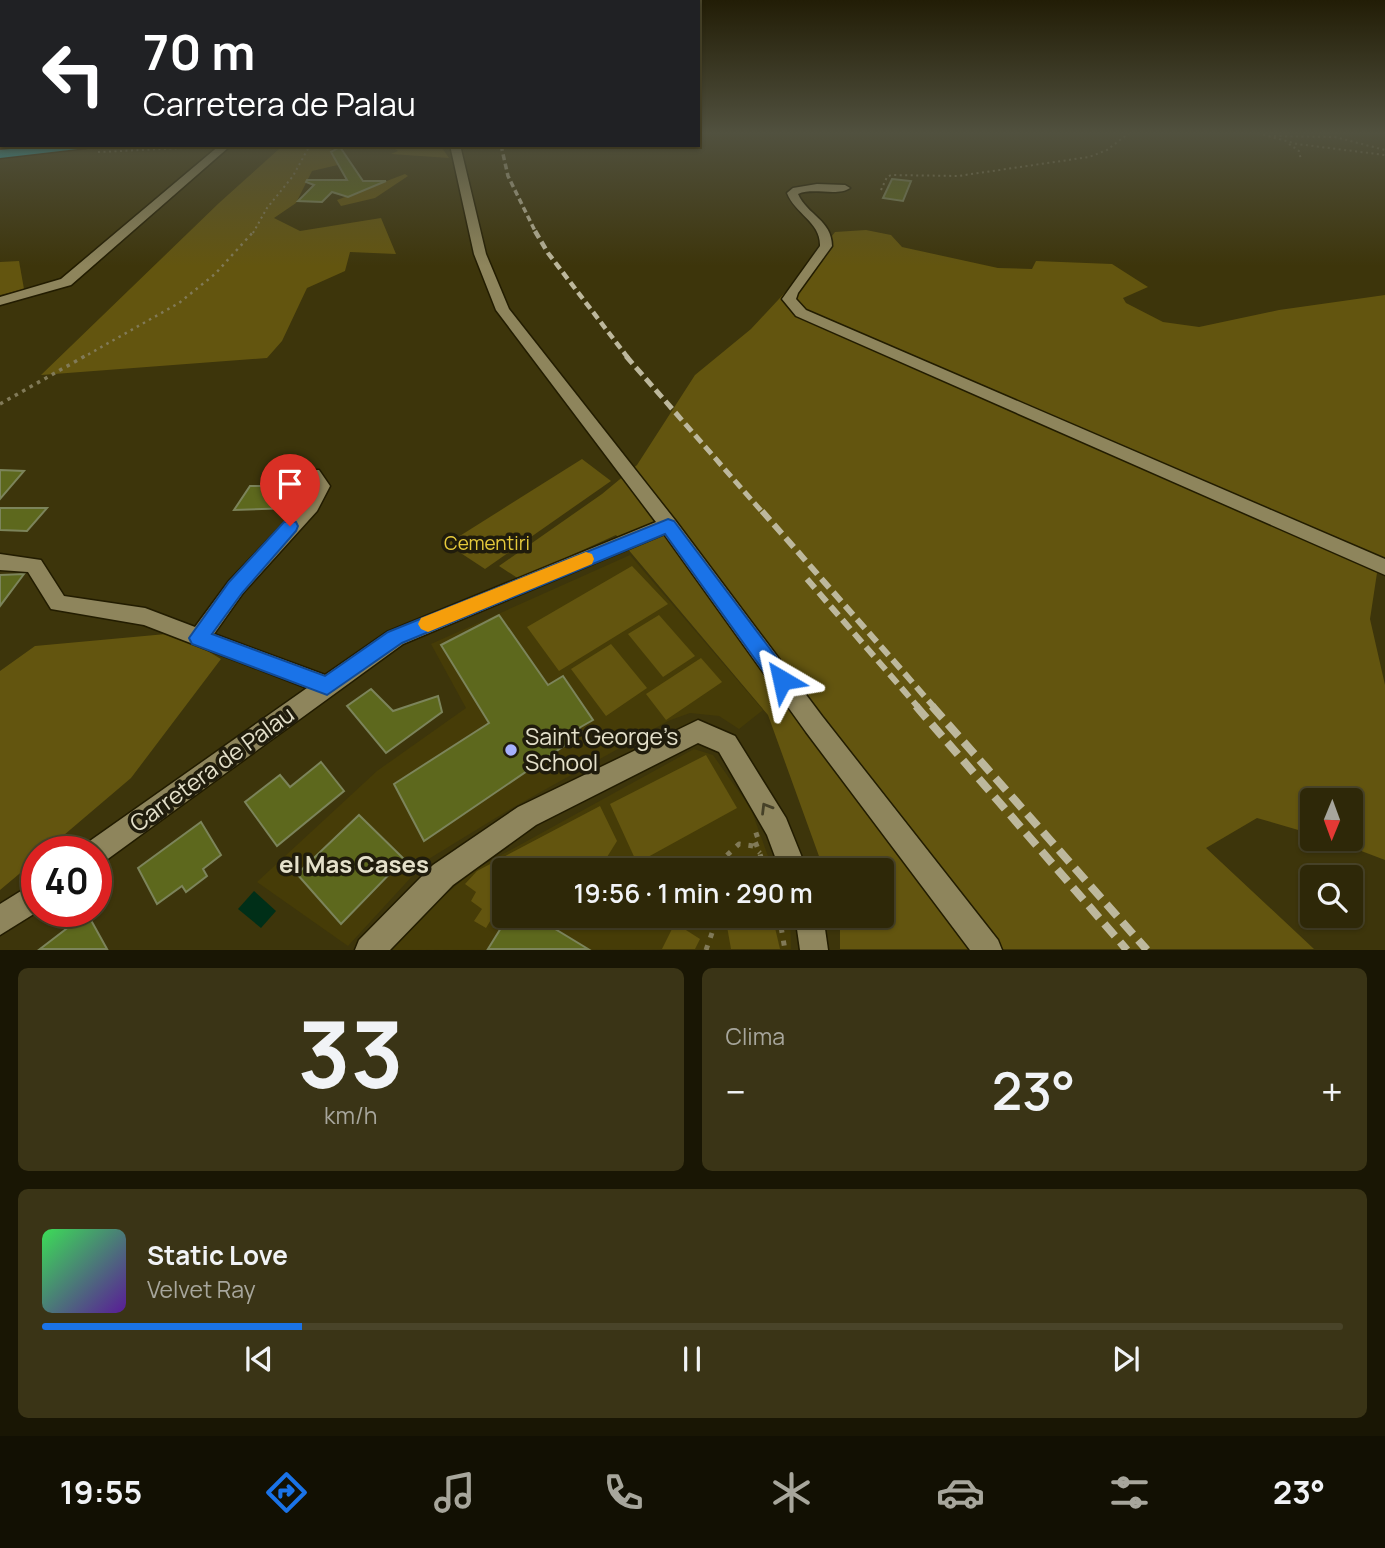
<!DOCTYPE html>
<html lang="es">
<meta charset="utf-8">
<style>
:root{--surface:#2e2808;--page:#3a3416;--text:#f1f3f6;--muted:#a7a69c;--line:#494429;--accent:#1a73e8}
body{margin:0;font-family:Manrope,sans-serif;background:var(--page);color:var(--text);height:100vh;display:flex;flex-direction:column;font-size:26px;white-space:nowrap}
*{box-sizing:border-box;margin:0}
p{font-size:23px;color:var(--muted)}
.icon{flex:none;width:38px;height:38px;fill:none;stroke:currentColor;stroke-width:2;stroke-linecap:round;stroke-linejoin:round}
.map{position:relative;height:950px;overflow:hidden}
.side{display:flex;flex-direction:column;gap:18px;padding:18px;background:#191604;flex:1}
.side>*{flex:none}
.top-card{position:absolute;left:0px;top:0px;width:700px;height:147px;box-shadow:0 2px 5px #0004,0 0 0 2px var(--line);background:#202124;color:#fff;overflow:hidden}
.needle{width:46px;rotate:181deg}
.fabs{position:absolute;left:1300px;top:788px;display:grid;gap:14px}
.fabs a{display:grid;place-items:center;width:63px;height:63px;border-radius:7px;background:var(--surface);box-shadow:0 2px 5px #0004,0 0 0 2px var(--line);font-size:35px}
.speed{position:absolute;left:21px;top:836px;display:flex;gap:14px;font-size:35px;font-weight:700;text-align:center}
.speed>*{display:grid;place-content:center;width:91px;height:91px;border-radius:50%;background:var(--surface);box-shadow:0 2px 5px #0004,0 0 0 2px var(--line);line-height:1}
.speed .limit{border:10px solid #d22;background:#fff;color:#111}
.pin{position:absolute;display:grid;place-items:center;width:60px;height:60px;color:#fff;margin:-72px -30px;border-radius:50% 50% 50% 0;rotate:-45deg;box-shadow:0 0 7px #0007}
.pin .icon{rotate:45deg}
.me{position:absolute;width:77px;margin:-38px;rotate:324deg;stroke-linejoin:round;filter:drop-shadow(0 0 5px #0008)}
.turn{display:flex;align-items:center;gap:24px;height:147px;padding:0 28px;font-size:32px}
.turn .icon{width:91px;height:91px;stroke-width:2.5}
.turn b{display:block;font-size:49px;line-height:60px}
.big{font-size:52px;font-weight:600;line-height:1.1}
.side .tile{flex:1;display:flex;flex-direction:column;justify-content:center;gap:10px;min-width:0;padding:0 24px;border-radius:10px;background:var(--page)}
.side .dial{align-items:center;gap:0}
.dial b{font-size:91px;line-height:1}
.song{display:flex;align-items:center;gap:21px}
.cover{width:84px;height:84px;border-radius:10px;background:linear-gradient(135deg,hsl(130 70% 55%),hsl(270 70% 35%))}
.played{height:7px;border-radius:4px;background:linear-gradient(90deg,var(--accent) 20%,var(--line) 20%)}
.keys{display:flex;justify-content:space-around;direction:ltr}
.heat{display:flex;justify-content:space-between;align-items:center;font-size:38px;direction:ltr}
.side .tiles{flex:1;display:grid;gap:18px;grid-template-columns:1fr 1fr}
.tile:last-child{grid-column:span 2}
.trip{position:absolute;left:492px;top:858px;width:402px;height:70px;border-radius:7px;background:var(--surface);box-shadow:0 2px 5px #0004,0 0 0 2px var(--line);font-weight:600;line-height:70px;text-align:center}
.dock{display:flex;height:112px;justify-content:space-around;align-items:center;background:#121003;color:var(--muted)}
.dock .icon{width:49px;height:49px}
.dock .current{color:var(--accent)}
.dock b{font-size:32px;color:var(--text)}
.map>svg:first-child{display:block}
.built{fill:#463c07}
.green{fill:#63550f}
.water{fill:#002f18}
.building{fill:#5d681d;stroke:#7c845b;stroke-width:2}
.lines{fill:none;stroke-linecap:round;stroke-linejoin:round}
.minor-casing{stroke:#221c00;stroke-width:3}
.highway-casing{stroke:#221c00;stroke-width:3}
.path-far3{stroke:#817a58;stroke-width:2;stroke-dasharray:2 3.5;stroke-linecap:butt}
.path-far2{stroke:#817a58;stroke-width:2.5;stroke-dasharray:2.5 4.5;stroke-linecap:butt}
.path-far1{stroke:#817a58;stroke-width:3.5;stroke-dasharray:3.5 5;stroke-linecap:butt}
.path{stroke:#817a58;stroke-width:5;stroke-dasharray:5 8;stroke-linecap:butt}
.minor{fill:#8e855c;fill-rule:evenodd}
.highway{fill:#09caef;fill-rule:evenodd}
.rail-far4{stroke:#bdb89d;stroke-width:3.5;stroke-dasharray:6 3.5;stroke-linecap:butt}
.rail-far3{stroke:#bdb89d;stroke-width:4.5;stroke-dasharray:8 4.5;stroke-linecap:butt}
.rail-far2{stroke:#bdb89d;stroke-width:5;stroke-dasharray:10 5;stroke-linecap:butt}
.rail-far1{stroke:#bdb89d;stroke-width:6;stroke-dasharray:12 6;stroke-linecap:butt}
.rail{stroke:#bdb89d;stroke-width:8;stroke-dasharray:16 8;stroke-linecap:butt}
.oneway{stroke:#464128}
.route{fill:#1a73e8;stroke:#114b97;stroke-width:2}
.slow{fill:#f59e0b}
.poi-dot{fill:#a6b1fc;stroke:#201c0c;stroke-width:2.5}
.labels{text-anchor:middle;stroke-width:7;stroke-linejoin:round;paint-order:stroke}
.park-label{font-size:19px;fill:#e5c93b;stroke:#201c0c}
.near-poi-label{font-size:23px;fill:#e4e0ca;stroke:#201c0c;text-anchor:start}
.near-street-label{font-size:23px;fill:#e4e0ca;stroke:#201c0c}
.near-neighbourhood-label{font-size:24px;font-weight:bold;fill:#e4e0ca;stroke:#201c0c}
</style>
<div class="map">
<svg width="1385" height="950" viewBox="0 0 1385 950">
<rect width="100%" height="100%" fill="#3d350b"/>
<g class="built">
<polygon points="630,555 763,710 739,729 719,716 690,713 668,721 512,808 427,860 348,946 257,882 377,771 466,708 431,644"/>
<polygon points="694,749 713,755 751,809 773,870 504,870 504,915 790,915 791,949 379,950 476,869"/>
</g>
<g class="green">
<polygon points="328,145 431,145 442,148 449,158 391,154 398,151 390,146 329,146 342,164 312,171 296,203 274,218 300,231 381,218 396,254 350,252 345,271 307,288 282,341 267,358 41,375 219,203 279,149"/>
<polygon points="405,174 408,176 375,198 341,206 337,200"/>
<polygon points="866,230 891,235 902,247 998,268 1032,269 1036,261 1112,264 1148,287 1123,298 1126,303 1163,322 1199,327 1279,310 1385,295 1385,575 1377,573 1370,619 1385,685 1385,860 1327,838 1351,838 1351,800 1312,800 1312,834 1257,818 1206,848 1314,949 840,949 840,915 882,915 882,870 824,870 768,715 616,535 519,579 499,566 602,494 637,465 695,375 751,329 805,271 835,232"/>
<polygon points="19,261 24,289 0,295 0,262"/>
<polygon points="582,459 611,481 485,569 447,544"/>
<polygon points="632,566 668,604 559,671 527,627"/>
<polygon points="659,615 695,656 663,677 628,634"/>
<polygon points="177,633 221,659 131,778 44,852 37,852 37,859 0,890 0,671 35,646"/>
<polygon points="611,644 647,688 606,716 571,669"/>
<polygon points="701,658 722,682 666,720 646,694"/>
<polygon points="706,755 737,808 637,863 610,804"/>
<polygon points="600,806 617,841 599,870 504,870 504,898 486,928 474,921 482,909 471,901 476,892 465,884 477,871"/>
<polygon points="725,915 772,915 780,949 731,949"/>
<polygon points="675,923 700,939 695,949 662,949"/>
</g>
<polygon class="water" points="254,891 276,911 261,928 238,909"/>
<g class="building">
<polygon points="340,147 363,181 386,181 348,197 332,192 322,202 298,201 314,185 306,182 307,180 347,180 331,152"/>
<polygon points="892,179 911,181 903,201 883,198"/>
<polygon points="0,470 24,471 0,499"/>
<polygon points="250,486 309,486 294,508 234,510"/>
<polygon points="0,508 47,508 27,531 0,530"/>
<polygon points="24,574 0,606 0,575"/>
<polygon points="499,615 548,685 563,676 593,720 579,728 583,733 424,841 394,784 489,723 441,645"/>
<polygon points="371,689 393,711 438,696 442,712 386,753 347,706"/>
<polygon points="321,762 344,791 277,846 245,802 280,775 290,787"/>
<polygon points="359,815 404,859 341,924 297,874"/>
<polygon points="201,822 221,855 203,869 207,876 186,892 182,886 157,904 138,868"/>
<polygon points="87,913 107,949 40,949"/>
<polygon points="509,915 532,915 588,949 488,949"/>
</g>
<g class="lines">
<defs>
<g id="minor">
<polygon points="220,145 229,147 71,285 0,305 0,297 61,279"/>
<polygon points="450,145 460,145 486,254 509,309 675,520 822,716 998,940 1002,950 970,950 806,732 664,534 403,644 105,861 96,865 96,852 83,852 87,843 307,688 144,625 51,609 28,572 0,570 0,554 41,560 64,596 145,608 195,627 229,581 304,502 312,486 304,474 307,470 319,470 330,486 317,511 243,593 214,634 325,675 387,632 656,522 496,310 474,254"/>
<path d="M817 184 845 185 850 188C837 197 814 187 798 194 807 215 832 220 832 246L798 293 796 299 806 310 1385 559V575L796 316 782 299 820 246C821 222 795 214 787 193L793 188Z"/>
<polygon points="698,720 735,736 786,818 807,870 780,870 767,835 719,752 698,743 536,825 453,885 390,950 355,950 359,940 433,865 518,807"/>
<polygon points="37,881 37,912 0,935 0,904"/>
<polygon points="795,915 823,915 828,950 800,950"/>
</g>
<polygon id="highway" points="50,145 92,145 86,148 0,158 0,150"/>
</defs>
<use href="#minor" class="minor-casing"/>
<use href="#highway" class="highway-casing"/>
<g class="path-far3">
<polyline points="1258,133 1297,144 1385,155"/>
<polyline points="1274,136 1335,137 1385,150"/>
<polyline points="1289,144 1299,151 1301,160"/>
<polyline points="237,147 291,145"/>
<polyline points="98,152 205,147"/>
<polyline points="881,190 887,177 891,175 958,176 1089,157 1107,150 1129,133"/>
<polyline points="253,233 267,208 293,176 310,145"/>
</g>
<polyline class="path-far2" points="82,358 179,303 215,274 254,231"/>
<polyline class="path-far1" points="0,404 85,356"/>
<g class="path">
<polyline points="759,834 753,836 766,870"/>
<polyline points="693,870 704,860 724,858 739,844 753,846 760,853"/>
<polyline points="779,915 785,950"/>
<polyline points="706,950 712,933 709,915"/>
</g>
<use href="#minor" class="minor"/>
<use href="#highway" class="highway"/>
<polyline class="rail-far4" points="501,145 508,176 536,233"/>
<polyline class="rail-far3" points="535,231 548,253 628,358"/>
<polyline class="rail-far2" points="626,356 763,513"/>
<g class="rail-far1">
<polyline points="762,511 934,707"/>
<polyline points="807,579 918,707"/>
</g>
<g class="rail">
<polyline points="916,706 1127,950"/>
<polyline points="932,706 1147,950"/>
</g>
</g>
<defs><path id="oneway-chevron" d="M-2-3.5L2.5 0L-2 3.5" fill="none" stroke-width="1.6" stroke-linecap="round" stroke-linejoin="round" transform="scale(1.75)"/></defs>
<use class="oneway" href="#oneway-chevron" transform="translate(766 808) rotate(-121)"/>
<linearGradient id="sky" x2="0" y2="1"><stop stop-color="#221d06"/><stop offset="0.5" stop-color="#51513f"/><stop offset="1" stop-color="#51513f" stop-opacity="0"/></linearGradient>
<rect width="1385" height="266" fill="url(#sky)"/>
<polygon class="route" points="668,519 674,521 789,674 792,680 789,687 782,689 775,687 665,534 402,643 327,695 192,644 189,638 229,582 284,522 296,522 298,526 296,531 242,593 212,634 325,676 388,632"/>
<polygon class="slow" points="586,552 592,554 594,559 592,564 428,632 421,629 418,624 421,618"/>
<circle class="poi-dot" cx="511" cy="750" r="7"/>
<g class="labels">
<g class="park-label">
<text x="487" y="550">Cementiri</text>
</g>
<g class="near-poi-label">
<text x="525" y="745">Saint George’s<tspan x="525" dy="26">School</tspan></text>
</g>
<g class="near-street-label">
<text transform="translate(212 769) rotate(-36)" y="8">Carretera de Palau</text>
</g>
<g class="near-neighbourhood-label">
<text x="354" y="873">el Mas Cases</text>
</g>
</g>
</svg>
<div class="fabs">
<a><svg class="needle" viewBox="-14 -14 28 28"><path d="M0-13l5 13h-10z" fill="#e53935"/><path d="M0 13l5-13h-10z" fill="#a7a69c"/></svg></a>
<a><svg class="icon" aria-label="search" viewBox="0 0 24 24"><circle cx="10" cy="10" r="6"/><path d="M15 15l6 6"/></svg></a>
</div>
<div class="speed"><div class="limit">40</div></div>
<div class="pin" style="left:290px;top:526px;background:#d93025"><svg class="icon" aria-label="arrive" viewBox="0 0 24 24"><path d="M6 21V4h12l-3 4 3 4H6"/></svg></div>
<svg class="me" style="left:782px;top:680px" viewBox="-20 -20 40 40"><path d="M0-17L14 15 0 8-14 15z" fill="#1a73e8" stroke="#fff" stroke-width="4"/></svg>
<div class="trip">19:56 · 1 min · 290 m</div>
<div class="top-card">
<div class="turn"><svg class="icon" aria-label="left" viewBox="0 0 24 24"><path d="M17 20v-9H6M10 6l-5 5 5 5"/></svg><div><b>70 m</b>Carretera de Palau</div></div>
</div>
</div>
<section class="side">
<div class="tiles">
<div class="tile dial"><b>33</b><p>km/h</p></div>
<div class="tile"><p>Clima</p>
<div class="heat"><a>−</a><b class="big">23°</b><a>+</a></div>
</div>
<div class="tile">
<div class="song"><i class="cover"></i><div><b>Static Love</b><p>Velvet Ray</p></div></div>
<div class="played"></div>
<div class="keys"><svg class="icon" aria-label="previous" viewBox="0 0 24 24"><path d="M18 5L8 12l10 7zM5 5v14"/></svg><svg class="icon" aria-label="pause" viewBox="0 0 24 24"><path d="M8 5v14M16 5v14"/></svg><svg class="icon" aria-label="next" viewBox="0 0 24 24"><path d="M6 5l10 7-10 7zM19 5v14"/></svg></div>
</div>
</div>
</section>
<nav class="dock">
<b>19:55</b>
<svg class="icon current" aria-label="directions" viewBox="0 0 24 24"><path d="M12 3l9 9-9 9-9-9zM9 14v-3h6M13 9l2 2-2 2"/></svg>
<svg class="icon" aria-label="music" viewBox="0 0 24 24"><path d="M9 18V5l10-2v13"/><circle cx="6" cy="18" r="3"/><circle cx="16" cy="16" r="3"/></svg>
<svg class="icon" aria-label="phone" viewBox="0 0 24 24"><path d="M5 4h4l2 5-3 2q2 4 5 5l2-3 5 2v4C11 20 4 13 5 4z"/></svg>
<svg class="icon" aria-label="climate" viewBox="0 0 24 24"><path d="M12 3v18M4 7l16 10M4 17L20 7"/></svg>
<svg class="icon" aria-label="car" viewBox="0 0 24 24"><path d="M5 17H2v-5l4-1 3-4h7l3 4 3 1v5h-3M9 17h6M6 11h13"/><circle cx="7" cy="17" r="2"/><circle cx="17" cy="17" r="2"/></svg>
<svg class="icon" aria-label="filters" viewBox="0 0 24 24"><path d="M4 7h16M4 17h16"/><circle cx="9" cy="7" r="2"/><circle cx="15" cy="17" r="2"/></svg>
<b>23°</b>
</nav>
